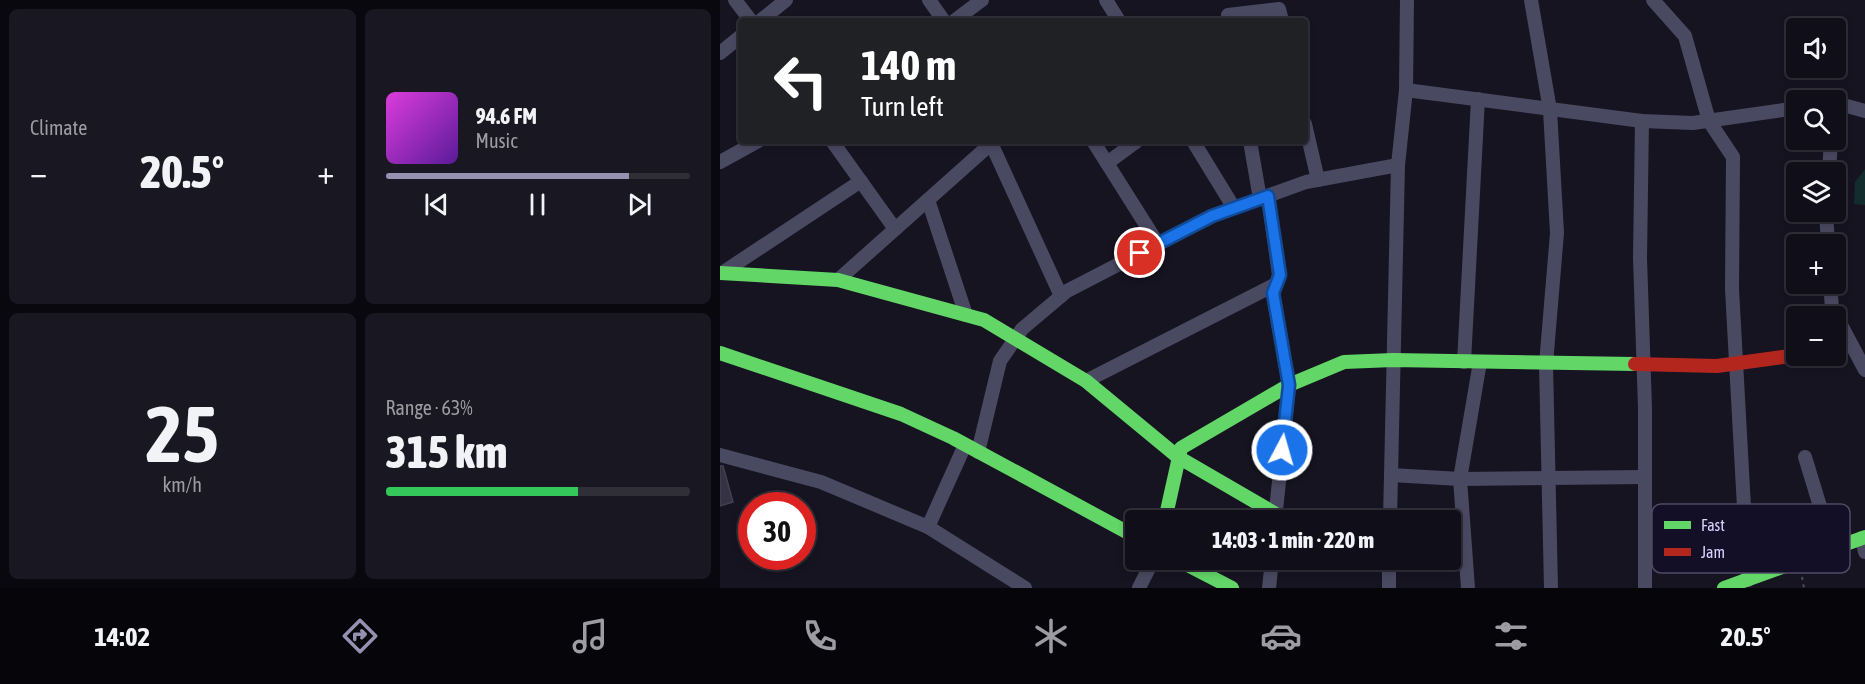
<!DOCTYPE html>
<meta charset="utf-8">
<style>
:root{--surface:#100f19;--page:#191822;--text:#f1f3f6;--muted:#9c9ca2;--line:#302f38;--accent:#9591b1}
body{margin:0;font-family:"Asap Condensed",sans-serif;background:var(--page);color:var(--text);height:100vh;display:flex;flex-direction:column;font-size:22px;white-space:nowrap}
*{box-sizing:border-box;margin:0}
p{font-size:20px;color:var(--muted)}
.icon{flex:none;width:33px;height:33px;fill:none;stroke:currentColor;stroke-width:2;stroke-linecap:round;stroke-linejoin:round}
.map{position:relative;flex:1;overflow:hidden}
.side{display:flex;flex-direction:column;gap:9px;padding:9px;background:#09080e;width:720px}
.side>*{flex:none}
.hud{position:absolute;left:18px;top:18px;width:570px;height:126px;border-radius:6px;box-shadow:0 3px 9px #0003,0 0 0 2px var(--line);background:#202124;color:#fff;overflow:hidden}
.tools{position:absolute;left:1066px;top:18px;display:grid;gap:12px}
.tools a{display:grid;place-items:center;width:60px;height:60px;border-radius:6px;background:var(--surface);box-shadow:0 3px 9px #0003,0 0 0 2px var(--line);font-size:30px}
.speed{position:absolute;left:18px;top:492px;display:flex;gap:12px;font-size:30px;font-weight:700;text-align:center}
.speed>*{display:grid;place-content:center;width:78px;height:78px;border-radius:50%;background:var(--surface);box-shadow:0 3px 9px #0003,0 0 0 2px var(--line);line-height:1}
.speed .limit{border:9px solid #d22;background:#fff;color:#111}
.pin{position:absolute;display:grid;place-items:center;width:51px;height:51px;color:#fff;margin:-26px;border:3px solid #fff;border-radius:50%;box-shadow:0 2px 6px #0007}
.me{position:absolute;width:66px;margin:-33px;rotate:6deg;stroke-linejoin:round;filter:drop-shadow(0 0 4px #0008)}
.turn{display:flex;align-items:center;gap:21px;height:126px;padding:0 24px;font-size:27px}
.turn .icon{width:78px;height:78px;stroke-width:2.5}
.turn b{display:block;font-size:42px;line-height:51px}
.big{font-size:45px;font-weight:800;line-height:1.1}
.side .tile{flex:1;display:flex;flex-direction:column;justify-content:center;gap:9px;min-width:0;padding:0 21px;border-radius:9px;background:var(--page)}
.side .dial{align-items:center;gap:0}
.dial b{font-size:78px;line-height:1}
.song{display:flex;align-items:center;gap:18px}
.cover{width:72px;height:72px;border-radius:9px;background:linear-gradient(135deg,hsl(300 70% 55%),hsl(270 70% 35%))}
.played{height:6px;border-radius:3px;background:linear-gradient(90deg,var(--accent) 80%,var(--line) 80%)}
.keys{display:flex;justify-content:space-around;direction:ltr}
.heat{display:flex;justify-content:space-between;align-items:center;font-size:33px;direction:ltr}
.charge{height:9px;border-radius:4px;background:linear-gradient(90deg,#34c759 63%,var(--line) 0)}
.side .tiles{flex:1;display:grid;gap:9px;grid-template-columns:repeat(2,1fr)}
.trip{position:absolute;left:405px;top:510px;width:336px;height:60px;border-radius:6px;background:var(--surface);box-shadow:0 3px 9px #0003,0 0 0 2px var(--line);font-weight:800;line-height:60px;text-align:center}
.tabs{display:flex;height:96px;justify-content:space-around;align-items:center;background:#06060a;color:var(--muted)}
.tabs .icon{width:42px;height:42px}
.tabs .on{color:var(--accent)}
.tabs b{font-size:27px;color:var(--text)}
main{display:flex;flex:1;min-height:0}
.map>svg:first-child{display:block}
.green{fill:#132c2d}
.building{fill:#343243;stroke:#433f54;stroke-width:1.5}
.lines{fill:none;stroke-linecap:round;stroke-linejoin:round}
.path{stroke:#44505f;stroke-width:2;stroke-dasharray:3 4.5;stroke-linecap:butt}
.street{stroke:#4a4962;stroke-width:14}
.fast{stroke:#63d668;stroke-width:14}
.jam{stroke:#b3261e;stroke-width:14}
.route-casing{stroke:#114b97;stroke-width:15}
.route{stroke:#1a73e8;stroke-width:10}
.key{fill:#130f26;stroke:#4e4a67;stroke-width:1.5}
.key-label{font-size:16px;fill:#d9d4ff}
</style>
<main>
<section class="side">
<div class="tiles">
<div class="tile"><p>Climate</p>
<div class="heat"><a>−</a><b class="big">20.5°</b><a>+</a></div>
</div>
<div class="tile">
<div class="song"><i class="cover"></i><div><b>94.6 FM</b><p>Music</p></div></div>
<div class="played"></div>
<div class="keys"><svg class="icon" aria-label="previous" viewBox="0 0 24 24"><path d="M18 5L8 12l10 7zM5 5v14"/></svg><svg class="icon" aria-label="pause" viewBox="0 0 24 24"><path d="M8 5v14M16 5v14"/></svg><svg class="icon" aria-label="next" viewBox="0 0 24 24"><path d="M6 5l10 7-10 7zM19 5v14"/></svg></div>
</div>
<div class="tile dial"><b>25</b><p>km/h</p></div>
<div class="tile"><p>Range · 63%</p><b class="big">315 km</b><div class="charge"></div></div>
</div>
</section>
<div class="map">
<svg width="1145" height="588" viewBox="0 0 1145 588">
<rect width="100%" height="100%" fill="#161421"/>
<polygon class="green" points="1145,169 1145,205 1134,204 1135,182"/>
<polygon class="building" points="0,466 3,466 13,502 0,506"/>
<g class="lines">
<polyline class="path" points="1082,577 1084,588"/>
<g class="street">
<polyline points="15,0 31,21"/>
<polyline points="209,0 224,21"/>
<polyline points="386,0 399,21"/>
<polyline points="811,0 830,110 837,233 826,364 831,588"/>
<polyline points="933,0 965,36 989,121 1013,157 1012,289 1028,580"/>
<polyline points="508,15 559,9 562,21"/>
<polyline points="40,21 66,0"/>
<polyline points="234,21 262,0"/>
<polyline points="0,53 21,36"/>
<polyline points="686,90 922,121 973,123 1077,108"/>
<polyline points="1116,103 1145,111"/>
<polyline points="922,121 920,258 925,408 925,588"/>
<polyline points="585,124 598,180"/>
<polyline points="112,141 175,229"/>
<polyline points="373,141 438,244"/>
<polyline points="473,141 514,208"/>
<polyline points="530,141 540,199"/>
<polyline points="271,143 341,296"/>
<polyline points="0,162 38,141"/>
<polyline points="387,163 417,141"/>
<polyline points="1109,172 1111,140"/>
<polyline points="548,196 559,275 553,293 569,385 555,520"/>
<polyline points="208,200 246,315"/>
<polyline points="1106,212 1108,244"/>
<polyline points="2,273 141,181"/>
<polyline points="118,280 274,141"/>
<polyline points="1110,284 1112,308 1145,370"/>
<polyline points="744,362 758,99"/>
<polyline points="366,381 556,284"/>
<polyline points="245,445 208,527 305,588"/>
<polyline points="258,452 280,361 302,329 347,291 492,216 586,182 678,165"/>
<polyline points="0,455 101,482 208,527"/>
<polyline points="1085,457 1113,549"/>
<polyline points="671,475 740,479 925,477"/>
<polyline points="670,520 678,165 686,90 687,0"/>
<polyline points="1142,538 1145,552"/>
<polyline points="587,560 669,564"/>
<polyline points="419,588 433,560"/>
<polyline points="549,588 552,560"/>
<polyline points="669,588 669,560"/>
<polyline points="748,588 740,479 760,362"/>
</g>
<g class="fast">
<polyline points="0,273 118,280 264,320 366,381 458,457 556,514"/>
<polyline points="0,353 181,414 233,438 416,537"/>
<polyline points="445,520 461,448 569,385 624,362 673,360 915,364"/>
<polyline points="458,560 512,588"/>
<polyline points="1004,588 1145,537"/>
</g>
<polyline class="jam" points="915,364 997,366 1077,355"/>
</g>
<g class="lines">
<defs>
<polyline id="route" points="420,253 492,216 548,196 560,275 553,293 569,385 562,450"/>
</defs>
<use href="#route" class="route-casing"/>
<use href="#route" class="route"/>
</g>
<rect x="932" y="504" width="198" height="69" rx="9" class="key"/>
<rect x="944" y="521" width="27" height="8" fill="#63d668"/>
<rect x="944" y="548" width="27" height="8" fill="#b3261e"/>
<g class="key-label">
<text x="981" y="531">Fast</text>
<text x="981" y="558">Jam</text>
</g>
</svg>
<div class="tools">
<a><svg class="icon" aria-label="sound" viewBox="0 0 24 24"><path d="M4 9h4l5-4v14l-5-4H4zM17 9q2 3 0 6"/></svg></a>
<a><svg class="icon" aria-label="search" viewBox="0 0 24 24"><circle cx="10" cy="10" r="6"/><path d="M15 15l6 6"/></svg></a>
<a><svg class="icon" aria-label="layers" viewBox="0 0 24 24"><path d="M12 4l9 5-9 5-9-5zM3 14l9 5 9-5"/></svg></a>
<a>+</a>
<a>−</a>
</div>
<div class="speed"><div class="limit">30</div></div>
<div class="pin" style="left:420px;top:253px;background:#d93025"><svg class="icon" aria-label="arrive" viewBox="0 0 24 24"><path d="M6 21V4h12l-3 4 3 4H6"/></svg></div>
<svg class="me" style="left:562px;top:450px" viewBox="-20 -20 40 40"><circle r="17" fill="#1a73e8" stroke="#fff" stroke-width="3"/><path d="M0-11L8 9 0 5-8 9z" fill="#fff"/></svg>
<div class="trip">14:03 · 1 min · 220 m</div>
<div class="hud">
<div class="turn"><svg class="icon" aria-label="left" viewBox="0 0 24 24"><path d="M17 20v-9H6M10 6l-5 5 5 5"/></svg><div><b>140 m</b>Turn left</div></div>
</div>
</div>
</main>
<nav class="tabs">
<b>14:02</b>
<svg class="icon on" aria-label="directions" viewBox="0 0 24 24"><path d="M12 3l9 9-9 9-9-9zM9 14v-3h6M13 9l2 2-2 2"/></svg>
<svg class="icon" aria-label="music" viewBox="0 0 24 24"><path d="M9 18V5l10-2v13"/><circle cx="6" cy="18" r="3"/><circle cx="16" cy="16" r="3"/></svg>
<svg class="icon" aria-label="phone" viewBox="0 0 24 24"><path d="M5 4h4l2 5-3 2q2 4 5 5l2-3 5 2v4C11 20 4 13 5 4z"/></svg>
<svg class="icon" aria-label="climate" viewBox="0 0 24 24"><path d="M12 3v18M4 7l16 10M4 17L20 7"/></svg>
<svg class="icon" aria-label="car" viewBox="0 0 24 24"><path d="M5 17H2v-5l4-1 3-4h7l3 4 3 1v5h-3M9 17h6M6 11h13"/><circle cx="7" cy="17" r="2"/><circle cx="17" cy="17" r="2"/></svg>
<svg class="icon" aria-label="filters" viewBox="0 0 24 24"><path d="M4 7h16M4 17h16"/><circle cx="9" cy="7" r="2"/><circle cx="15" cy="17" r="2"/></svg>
<b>20.5°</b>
</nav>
